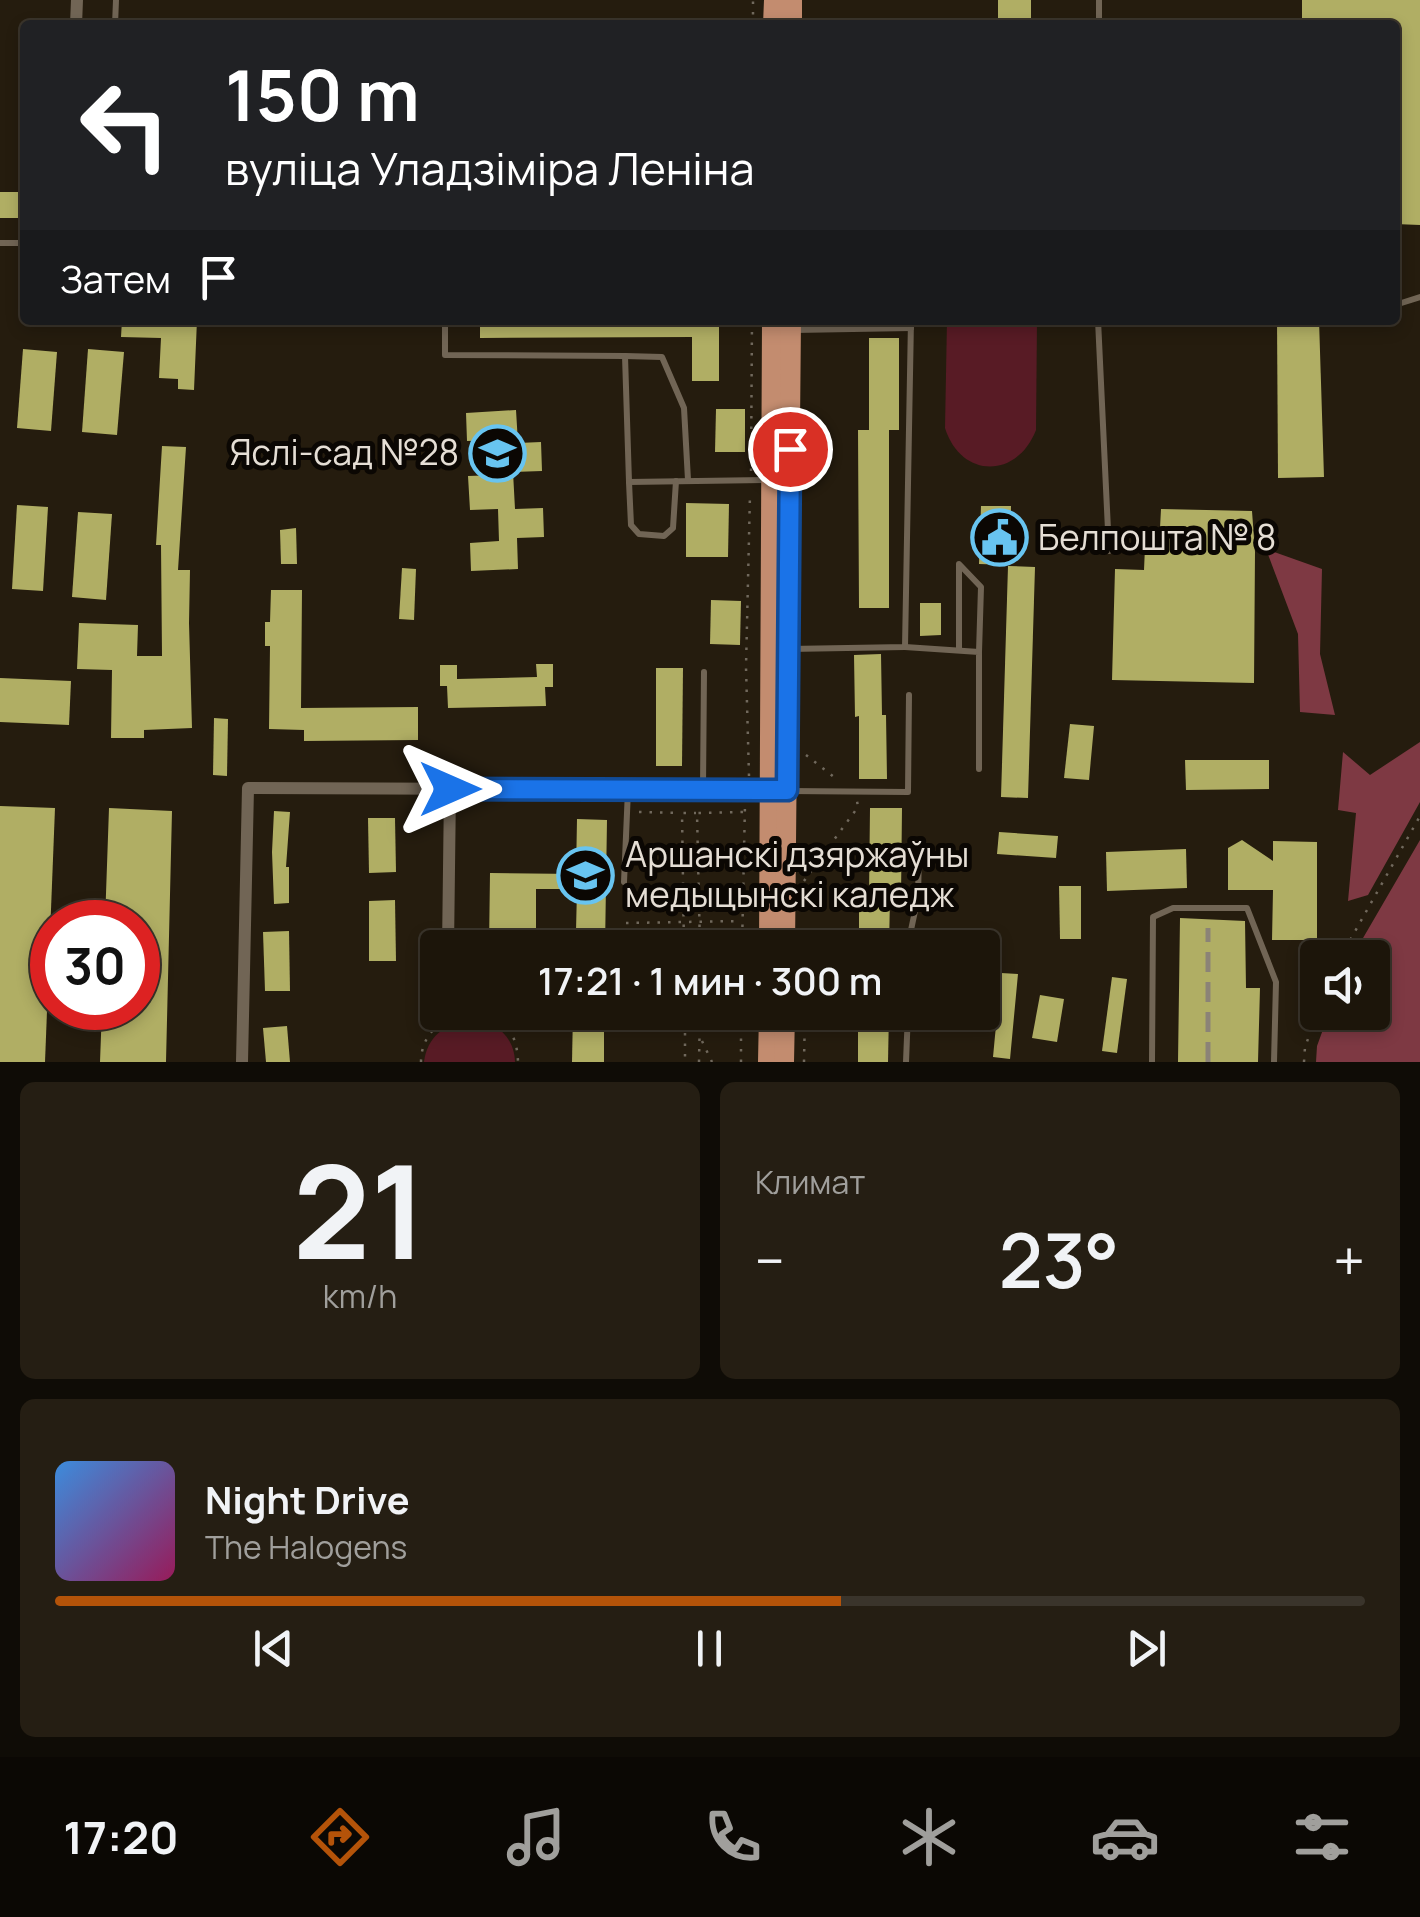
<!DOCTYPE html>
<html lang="ru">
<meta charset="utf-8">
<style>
:root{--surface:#1c150a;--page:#251e13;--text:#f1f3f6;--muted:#a09f9c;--line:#3a342b;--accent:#b45309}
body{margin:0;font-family:Manrope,sans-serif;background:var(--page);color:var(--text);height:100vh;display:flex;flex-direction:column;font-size:38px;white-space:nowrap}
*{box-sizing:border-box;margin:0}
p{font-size:32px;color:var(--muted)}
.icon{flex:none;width:55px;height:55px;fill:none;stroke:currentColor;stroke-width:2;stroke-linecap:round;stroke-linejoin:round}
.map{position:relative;height:1062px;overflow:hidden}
.side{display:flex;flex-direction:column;gap:20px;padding:20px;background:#0f0c06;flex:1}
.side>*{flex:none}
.banner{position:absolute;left:20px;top:20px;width:1380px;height:305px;border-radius:10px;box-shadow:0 5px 15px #0003,0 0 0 2px var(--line);background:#202124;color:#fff;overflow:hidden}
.buttons{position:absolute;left:1300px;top:940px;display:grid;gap:20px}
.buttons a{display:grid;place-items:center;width:90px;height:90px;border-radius:10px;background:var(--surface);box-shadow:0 5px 15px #0003,0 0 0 2px var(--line);font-size:50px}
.speed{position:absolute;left:30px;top:900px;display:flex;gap:20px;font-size:50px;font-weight:700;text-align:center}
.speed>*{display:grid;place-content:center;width:130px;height:130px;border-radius:50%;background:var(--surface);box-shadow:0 5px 15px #0003,0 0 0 2px var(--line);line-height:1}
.speed .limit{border:15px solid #d22;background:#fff;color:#111}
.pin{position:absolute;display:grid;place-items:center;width:85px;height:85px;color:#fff;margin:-42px;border:5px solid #fff;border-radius:50%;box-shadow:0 2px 10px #0007}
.me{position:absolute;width:110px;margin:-55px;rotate:90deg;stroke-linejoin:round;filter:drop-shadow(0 0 8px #0008)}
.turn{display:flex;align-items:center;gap:35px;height:210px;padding:0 40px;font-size:45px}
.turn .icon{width:130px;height:130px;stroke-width:2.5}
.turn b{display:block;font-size:70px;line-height:85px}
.then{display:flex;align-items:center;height:95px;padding:0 40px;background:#0003;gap:20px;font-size:38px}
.big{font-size:75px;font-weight:600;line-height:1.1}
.side .tile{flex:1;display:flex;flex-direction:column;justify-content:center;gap:15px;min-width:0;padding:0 35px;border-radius:15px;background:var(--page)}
.side .dial{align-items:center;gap:0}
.dial b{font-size:130px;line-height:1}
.song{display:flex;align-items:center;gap:30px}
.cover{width:120px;height:120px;border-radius:15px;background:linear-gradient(135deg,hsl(210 70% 55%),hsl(330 70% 35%))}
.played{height:10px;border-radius:5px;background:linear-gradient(90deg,var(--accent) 60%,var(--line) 60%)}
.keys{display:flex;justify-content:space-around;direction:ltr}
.heat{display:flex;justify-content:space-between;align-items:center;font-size:55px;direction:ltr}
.side .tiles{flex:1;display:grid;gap:20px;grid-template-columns:1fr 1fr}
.tile:last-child{grid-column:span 2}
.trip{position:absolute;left:420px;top:930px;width:580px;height:100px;border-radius:10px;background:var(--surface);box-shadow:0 5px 15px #0003,0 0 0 2px var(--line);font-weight:600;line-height:100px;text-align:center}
.dock{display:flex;height:160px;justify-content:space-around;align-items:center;background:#0b0804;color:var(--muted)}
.dock .icon{width:70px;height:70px}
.dock .selected{color:var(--accent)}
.dock b{font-size:45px;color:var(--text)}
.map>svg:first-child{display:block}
.green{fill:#581b25}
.forest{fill:#7e3943}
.building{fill:#b0ae64;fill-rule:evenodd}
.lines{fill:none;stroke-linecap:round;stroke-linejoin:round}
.path{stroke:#71695d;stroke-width:2.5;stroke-dasharray:2.5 8;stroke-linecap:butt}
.service{stroke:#716555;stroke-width:6}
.minor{stroke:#716555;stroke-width:12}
.primary{stroke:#c38c6f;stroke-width:20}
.rail{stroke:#8b8377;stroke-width:5;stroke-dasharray:20 10;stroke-linecap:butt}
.route-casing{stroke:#114b97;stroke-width:25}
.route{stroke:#1a73e8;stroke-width:18}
.labels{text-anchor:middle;stroke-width:10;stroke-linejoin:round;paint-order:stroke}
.poi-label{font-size:35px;fill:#e5ded5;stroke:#0b0703;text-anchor:start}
</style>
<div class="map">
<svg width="1420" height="1062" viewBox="0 0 1420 1062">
<rect width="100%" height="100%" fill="#251c0e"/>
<g class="green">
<path d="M947 320H1037L1036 430C1017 479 961 479 945 428Z"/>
<path d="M467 1019C494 1021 514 1034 515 1062H424C427 1037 444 1025 467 1019Z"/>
</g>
<g class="forest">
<polygon points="1266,549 1322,569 1320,654 1335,715 1300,712 1298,634"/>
<polygon points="1420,742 1420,802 1368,895 1348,901 1356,813 1338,810 1343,752 1370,775"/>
<polygon points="1420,840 1420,1062 1316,1062 1317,1046 1329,1013 1372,1012 1372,958 1352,957"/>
</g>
<g class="building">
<rect x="998" y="0" width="33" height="25"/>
<polygon points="1302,0 1420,0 1420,225 1395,224 1395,25 1302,25"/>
<rect x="0" y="192" width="25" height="26"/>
<polygon points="122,320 197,320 194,390 178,389 178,379 159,378 161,338 121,337"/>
<polygon points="480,320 719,320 719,381 692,381 692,337 480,338"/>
<polygon points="1277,320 1319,320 1324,477 1278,478"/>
<polygon points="869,338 899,338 899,430 889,430 889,608 859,608 858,430 869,430"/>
<polygon points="23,349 57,352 51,431 17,428"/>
<polygon points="88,349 124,352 117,435 82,432"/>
<polygon points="716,409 745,409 745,452 715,452"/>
<polygon points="516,410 518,443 541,442 542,471 513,472 515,509 543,508 544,537 517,538 518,569 471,571 470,543 499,541 498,509 470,510 468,476 497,475 495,440 467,441 466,413"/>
<polygon points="162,446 186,447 178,570 190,570 189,623 192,728 144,730 144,738 111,738 112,670 77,669 79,623 138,625 137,656 162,656 161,545 156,545"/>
<polygon points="686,503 729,504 728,557 686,557"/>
<polygon points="17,505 48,507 43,591 12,589"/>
<polygon points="981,506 1011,506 1010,565 979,564"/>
<polygon points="1161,509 1252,511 1255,552 1254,683 1112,680 1115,569 1144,570 1145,547 1159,547"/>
<polygon points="78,512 112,514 106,600 72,597"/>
<polygon points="296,528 297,564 281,564 280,530"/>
<polygon points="1008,566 1035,567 1028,798 1001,797"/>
<polygon points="402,568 416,569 414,620 399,619"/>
<polygon points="271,590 302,590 301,708 418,707 418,740 304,741 304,730 269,729 270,646 265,646 265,622 270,622"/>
<polygon points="711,600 741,601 740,645 710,644"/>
<polygon points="920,603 941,603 941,635 920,636"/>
<polygon points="881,654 882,715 886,715 887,779 859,779 859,716 855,717 854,655"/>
<polygon points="536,664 553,664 553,687 545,687 546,706 448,708 447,686 440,686 440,665 457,665 457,679 537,677"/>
<polygon points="656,668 683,668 682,766 656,766"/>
<polygon points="0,678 71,681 69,725 0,722"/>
<polygon points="214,718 228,719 227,776 213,775"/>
<polygon points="1070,724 1094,726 1089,780 1064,778"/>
<polygon points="1185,760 1269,760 1269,789 1186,790"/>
<polygon points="0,806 55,808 45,1062 0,1062"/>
<polygon points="109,808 172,811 166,1062 100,1062 102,1008 138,1008 138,922 105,922"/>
<polygon points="870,808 902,808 901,897 890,897 889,948 859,948 859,896 869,896"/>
<polygon points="274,811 290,812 286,867 289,867 289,903 274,904 272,852"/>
<polygon points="368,818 395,818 396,872 369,873"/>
<path d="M577 819 607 820 605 948H489L490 873 576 874ZM536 889H577L576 931H536Z"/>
<polygon points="999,832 1058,836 1056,858 997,854"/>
<polygon points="1242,840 1273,861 1273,841 1317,842 1317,940 1272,940 1273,890 1228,890 1228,848"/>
<polygon points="1186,849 1187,888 1107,891 1106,852"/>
<polygon points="1059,886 1081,886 1081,939 1060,939"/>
<polygon points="395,900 396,961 369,961 369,901"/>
<polygon points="1180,918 1245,921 1246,988 1260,988 1258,1062 1178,1062"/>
<polygon points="289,931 290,991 265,991 263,932"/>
<polygon points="1001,973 1018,974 1010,1059 993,1057"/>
<polygon points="1112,977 1127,979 1117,1053 1102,1051"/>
<polygon points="1040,995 1064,999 1057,1042 1032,1038"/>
<polygon points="573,1012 604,1012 604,1062 572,1062"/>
<polygon points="858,1012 889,1012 888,1062 858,1062"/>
<polygon points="287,1026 290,1062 266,1062 263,1028"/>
</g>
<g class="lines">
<g class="path">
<polyline points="753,25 753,0"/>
<polyline points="751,471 752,320"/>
<polyline points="806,755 839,781"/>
<polyline points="749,776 746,667 750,494"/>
<polyline points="639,812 681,813"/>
<polyline points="804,881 858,807 857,801"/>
<polyline points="626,923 741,921"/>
<polyline points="684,948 682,813 696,813"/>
<polyline points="700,948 697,813 744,812"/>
<polyline points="742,948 745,804"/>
<polyline points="1340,958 1420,816"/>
<path d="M471 1012C504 1015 517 1031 518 1062"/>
<polyline points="685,1012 685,1062"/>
<polyline points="702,1041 712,1062"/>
<path d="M421 1062C421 1035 440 1019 465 1012"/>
<polyline points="699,1062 700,1012"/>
<polyline points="741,1062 741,1012"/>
<polyline points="804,1062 805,1012"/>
<polyline points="1304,1062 1305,1047 1318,1012"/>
</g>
<g class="service">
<polyline points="115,25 116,0"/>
<polyline points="1099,25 1099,0"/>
<polyline points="0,243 25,243"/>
<polyline points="1395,305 1420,297"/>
<polyline points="445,320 445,355 625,356 629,482 765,480"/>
<polyline points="1098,320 1109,551"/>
<polyline points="794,330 911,328"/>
<polyline points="625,356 662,357 684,408 688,480"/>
<polyline points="629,482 631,525 639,534 664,536 673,528 676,481"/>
<polyline points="905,647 979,652 979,769"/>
<polyline points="789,649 905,647 911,320"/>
<polyline points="959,649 959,564 981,587 979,652"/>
<polyline points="703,788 704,672"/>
<polyline points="788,791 908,792 909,695"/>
<polyline points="624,882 628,790"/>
<polyline points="910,948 911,930 918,897 919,853"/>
<polyline points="906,1062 908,1012"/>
<polyline points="1152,1062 1153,917 1173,908 1247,908 1276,982 1274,1062"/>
</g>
<g class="minor">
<polyline points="76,25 77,0"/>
<polyline points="448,948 450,789"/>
<polyline points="242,1062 248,788 777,790"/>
</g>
<g class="primary">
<polyline points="773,25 774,0"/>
<polyline points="792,25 792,0"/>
<polyline points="769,948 772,320"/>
<polyline points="785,948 791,320"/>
<polyline points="768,1062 769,1012"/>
<polyline points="784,1062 785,1012"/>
</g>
<polyline class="rail" points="1208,1062 1208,928"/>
</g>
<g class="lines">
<defs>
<polyline id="route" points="450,789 787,790 790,449"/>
</defs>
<use href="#route" class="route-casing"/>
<use href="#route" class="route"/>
</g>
<defs>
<symbol id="school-ring" viewBox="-11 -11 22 22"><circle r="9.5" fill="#0b0703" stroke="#68c4f0" stroke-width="1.5"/><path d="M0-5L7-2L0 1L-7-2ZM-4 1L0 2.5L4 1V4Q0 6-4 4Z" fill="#68c4f0"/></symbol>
<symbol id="civic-ring" viewBox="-11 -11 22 22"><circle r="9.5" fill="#0b0703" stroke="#68c4f0" stroke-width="1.5"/><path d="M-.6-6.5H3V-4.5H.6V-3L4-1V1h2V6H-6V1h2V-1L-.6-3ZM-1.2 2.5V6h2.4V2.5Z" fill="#68c4f0"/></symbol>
<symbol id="university-ring" viewBox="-11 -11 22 22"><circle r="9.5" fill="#0b0703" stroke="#68c4f0" stroke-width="1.5"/><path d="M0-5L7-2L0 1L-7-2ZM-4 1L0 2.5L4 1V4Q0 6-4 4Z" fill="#68c4f0"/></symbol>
</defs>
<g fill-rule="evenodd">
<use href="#school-ring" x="466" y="422" width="63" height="63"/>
<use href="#civic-ring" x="968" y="506" width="63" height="63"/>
<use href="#university-ring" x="554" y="844" width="63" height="63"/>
</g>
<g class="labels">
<g class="poi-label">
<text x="459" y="465" text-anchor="end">Яслі-сад №28</text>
<text x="1038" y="550">Белпошта № 8</text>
<text x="625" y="867">Аршанскі дзяржаўны<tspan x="625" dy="40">медыцынскі каледж</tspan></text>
</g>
</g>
</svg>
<div class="buttons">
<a><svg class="icon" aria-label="sound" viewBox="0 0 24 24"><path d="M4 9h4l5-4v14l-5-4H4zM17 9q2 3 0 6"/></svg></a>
</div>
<div class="speed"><div class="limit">30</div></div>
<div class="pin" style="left:790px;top:449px;background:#d93025"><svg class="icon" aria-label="arrive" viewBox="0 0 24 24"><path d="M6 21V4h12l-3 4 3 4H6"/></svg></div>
<svg class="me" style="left:450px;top:789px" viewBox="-20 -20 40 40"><path d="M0-17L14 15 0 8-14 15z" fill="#1a73e8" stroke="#fff" stroke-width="4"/></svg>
<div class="trip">17:21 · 1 мин · 300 m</div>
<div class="banner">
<div class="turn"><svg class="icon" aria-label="left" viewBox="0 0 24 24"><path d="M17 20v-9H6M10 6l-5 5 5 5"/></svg><div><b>150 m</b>вуліца Уладзіміра Леніна</div></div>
<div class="then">Затем<svg class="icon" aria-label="arrive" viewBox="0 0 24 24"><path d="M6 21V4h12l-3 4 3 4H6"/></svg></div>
</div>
</div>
<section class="side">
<div class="tiles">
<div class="tile dial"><b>21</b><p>km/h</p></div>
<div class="tile"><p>Климат</p>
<div class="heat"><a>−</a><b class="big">23°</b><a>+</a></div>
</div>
<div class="tile">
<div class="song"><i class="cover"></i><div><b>Night Drive</b><p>The Halogens</p></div></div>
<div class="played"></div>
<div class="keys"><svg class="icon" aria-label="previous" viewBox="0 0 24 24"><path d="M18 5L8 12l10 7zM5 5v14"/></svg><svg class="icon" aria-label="pause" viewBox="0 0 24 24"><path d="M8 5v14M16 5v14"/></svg><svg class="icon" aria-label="next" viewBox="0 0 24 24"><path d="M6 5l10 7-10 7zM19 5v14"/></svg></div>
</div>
</div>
</section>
<nav class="dock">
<b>17:20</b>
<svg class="icon selected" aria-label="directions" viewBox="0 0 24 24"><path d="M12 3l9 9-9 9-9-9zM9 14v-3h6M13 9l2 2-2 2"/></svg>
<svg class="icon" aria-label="music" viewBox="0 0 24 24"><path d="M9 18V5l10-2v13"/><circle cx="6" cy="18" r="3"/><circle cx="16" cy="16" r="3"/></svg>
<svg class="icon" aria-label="phone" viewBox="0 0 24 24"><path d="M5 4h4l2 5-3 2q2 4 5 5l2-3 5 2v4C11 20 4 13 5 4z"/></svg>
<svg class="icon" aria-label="climate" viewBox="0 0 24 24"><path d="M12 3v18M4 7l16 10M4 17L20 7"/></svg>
<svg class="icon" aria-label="car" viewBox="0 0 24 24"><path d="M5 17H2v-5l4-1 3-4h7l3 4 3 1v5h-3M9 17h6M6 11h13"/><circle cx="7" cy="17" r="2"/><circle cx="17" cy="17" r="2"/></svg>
<svg class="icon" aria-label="filters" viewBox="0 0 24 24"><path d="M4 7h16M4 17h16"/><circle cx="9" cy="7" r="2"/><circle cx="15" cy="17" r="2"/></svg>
</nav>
